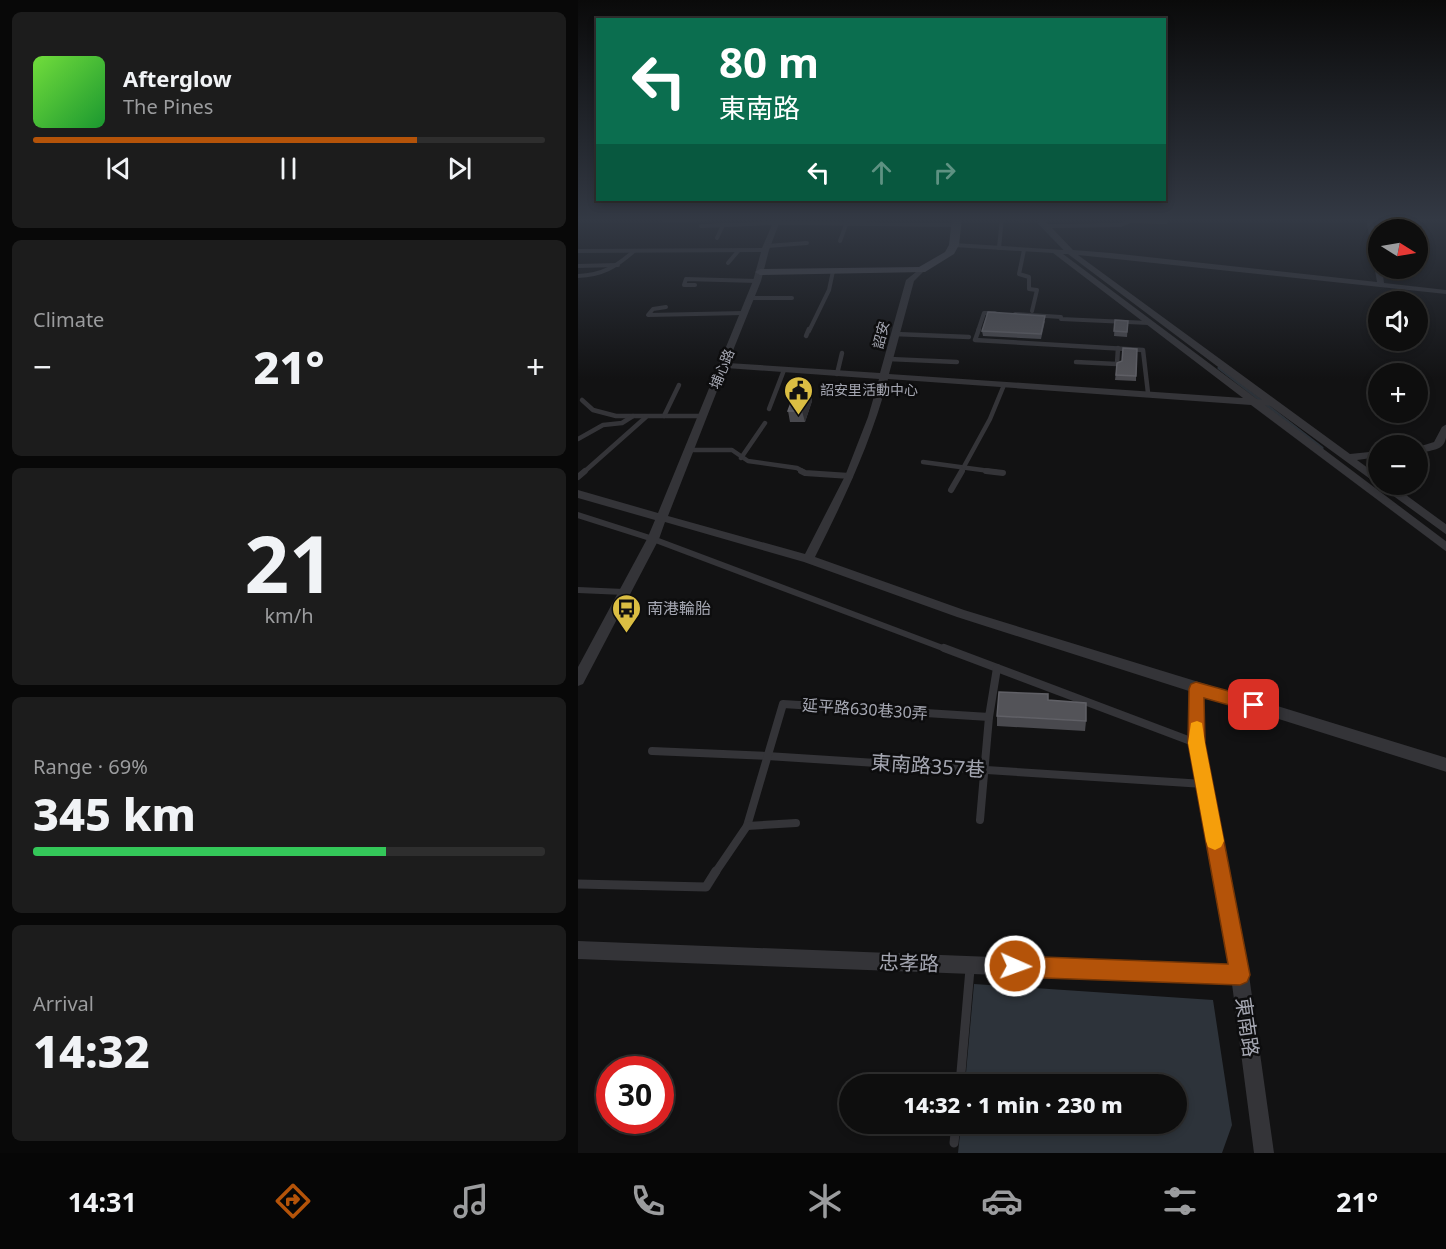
<!DOCTYPE html>
<meta charset="utf-8">
<style>
:root{--surface:#0e0e0e;--page:#1c1c1c;--text:#f1f3f6;--muted:#9b9c9e;--line:#2e2e2e;--accent:#b45309}
body{margin:0;font-family:"Noto Sans","Noto Sans TC",sans-serif;background:var(--page);color:var(--text);height:100vh;display:flex;flex-direction:column;font-size:22px;white-space:nowrap}
*{box-sizing:border-box;margin:0}
p{font-size:20px;color:var(--muted)}
.icon{flex:none;width:33px;height:33px;fill:none;stroke:currentColor;stroke-width:2;stroke-linecap:round;stroke-linejoin:round}
.map{position:relative;flex:1;overflow:hidden}
.drawer{display:flex;flex-direction:column;gap:12px;padding:12px;background:#080808;width:578px}
.drawer>*{flex:none}
.banner{position:absolute;left:18px;top:18px;width:570px;height:183px;border-radius:0px;box-shadow:0 3px 9px #0003,0 0 0 2px var(--line);background:#0b6e4f;color:#fff;overflow:hidden}
.needle{width:39px;rotate:101deg}
.fabs{position:absolute;left:790px;top:219px;display:grid;gap:12px}
.fabs a{display:grid;place-items:center;width:60px;height:60px;border-radius:50%;background:var(--surface);box-shadow:0 3px 9px #0003,0 0 0 2px var(--line);font-size:30px}
.speed{position:absolute;left:18px;top:1056px;display:flex;gap:12px;font-size:30px;font-weight:700;text-align:center}
.speed>*{display:grid;place-content:center;width:78px;height:78px;border-radius:50%;background:var(--surface);box-shadow:0 3px 9px #0003,0 0 0 2px var(--line);line-height:1}
.speed .limit{border:9px solid #d22;background:#fff;color:#111}
.pin{position:absolute;display:grid;place-items:center;width:51px;height:51px;color:#fff;margin:-26px;border-radius:12px;box-shadow:0 3px 9px #0006}
.me{position:absolute;width:66px;margin:-33px;rotate:92deg;stroke-linejoin:round;filter:drop-shadow(0 0 4px #0008)}
.turn{display:flex;align-items:center;gap:21px;height:126px;padding:0 24px;font-size:27px}
.turn .icon{width:78px;height:78px;stroke-width:2.5}
.turn b{display:block;font-size:42px;line-height:51px}
.lanes{display:flex;align-items:center;height:57px;padding:0 24px;background:#0003;justify-content:center;gap:30px;direction:ltr}
.lanes .off{opacity:.35}
.big{font-size:45px;font-weight:800;line-height:1.1}
.drawer .card{flex:1;display:flex;flex-direction:column;justify-content:center;gap:9px;min-width:0;padding:0 21px;border-radius:9px;background:var(--page)}
.drawer .dial{align-items:center;gap:0}
.dial b{font-size:78px;line-height:1}
.song{display:flex;align-items:center;gap:18px}
.cover{width:72px;height:72px;border-radius:9px;background:linear-gradient(135deg,hsl(100 70% 55%),hsl(130 70% 35%))}
.played{height:6px;border-radius:3px;background:linear-gradient(90deg,var(--accent) 75%,var(--line) 75%)}
.keys{display:flex;justify-content:space-around;direction:ltr}
.heat{display:flex;justify-content:space-between;align-items:center;font-size:33px;direction:ltr}
.charge{height:9px;border-radius:4px;background:linear-gradient(90deg,#34c759 69%,var(--line) 0)}
.trip{position:absolute;left:261px;top:1074px;width:348px;height:60px;border-radius:30px;background:var(--surface);box-shadow:0 3px 9px #0003,0 0 0 2px var(--line);font-weight:800;line-height:60px;text-align:center}
.dock{display:flex;height:96px;justify-content:space-around;align-items:center;background:#060606;color:var(--muted)}
.dock .icon{width:42px;height:42px}
.dock .current{color:var(--accent)}
.dock b{font-size:27px;color:var(--text)}
main{display:flex;flex:1;min-height:0}
.map>svg:first-child{display:block}
.water{fill:#2d333a}
.lines{fill:none;stroke-linecap:round;stroke-linejoin:round}
.stream-far1{stroke:#2d333a;stroke-width:2}
.stream{stroke:#2d333a;stroke-width:3}
.lane-far4{stroke:#343438;stroke-width:4}
.lane-far3{stroke:#343438;stroke-width:4.5}
.lane-far2{stroke:#343438;stroke-width:6}
.lane-far1{stroke:#343438;stroke-width:8}
.lane{stroke:#343438;stroke-width:9}
.street{fill:#343438;fill-rule:evenodd}
.secondary{fill:#424248;fill-rule:evenodd}
.wall{fill:#49494e}
.shaded-wall{fill:#2f2f32}
.building{fill:#535358;stroke:#606066;stroke-width:1.5}
.route{fill:#b45309;stroke:#753606;stroke-width:1.5}
.slow{fill:#f59e0b}
.labels{text-anchor:middle;stroke-width:5;stroke-linejoin:round;paint-order:stroke}
.far-street-label{font-size:14px;fill:#a5a7b2;stroke:#0d0d0e}
.far-poi-label{font-size:14px;fill:#a5a7b2;stroke:#0d0d0e;text-anchor:start}
.poi-label{font-size:16px;fill:#a5a7b2;stroke:#0d0d0e;text-anchor:start}
.street-label{font-size:16px;fill:#a5a7b2;stroke:#0d0d0e}
.near-street-label{font-size:20px;fill:#a5a7b2;stroke:#0d0d0e}
</style>
<main>
<section class="drawer">
<div class="card">
<div class="song"><i class="cover"></i><div><b>Afterglow</b><p>The Pines</p></div></div>
<div class="played"></div>
<div class="keys"><svg class="icon" aria-label="previous" viewBox="0 0 24 24"><path d="M18 5L8 12l10 7zM5 5v14"/></svg><svg class="icon" aria-label="pause" viewBox="0 0 24 24"><path d="M8 5v14M16 5v14"/></svg><svg class="icon" aria-label="next" viewBox="0 0 24 24"><path d="M6 5l10 7-10 7zM19 5v14"/></svg></div>
</div>
<div class="card"><p>Climate</p>
<div class="heat"><a>−</a><b class="big">21°</b><a>+</a></div>
</div>
<div class="card dial"><b>21</b><p>km/h</p></div>
<div class="card"><p>Range · 69%</p><b class="big">345 km</b><div class="charge"></div></div>
<div class="card"><p>Arrival</p><b class="big">14:32</b></div>
</section>
<div class="map">
<svg width="869" height="1153" viewBox="0 0 869 1153">
<rect width="100%" height="100%" fill="#121213"/>
<polygon class="water" points="396,984 635,1000 654,1125 644,1153 380,1153 383,1124 598,1124 598,1084 387,1084"/>
<g class="lines">
<polyline class="stream-far1" points="456,218 487,250"/>
<polyline class="stream" points="641,368 744,448"/>
<g class="lane-far4">
<polyline points="87,220 127,219"/>
<polyline points="269,222 299,218"/>
<polyline points="123,226 198,223 378,225"/>
<polyline points="139,238 145,225"/>
<polyline points="262,241 269,222"/>
<polyline points="189,246 229,243"/>
<polyline points="421,248 424,218"/>
<polyline points="446,250 441,274 451,277 451,289 459,290 454,311"/>
<polyline points="150,263 161,250"/>
<polyline points="0,266 40,265"/>
<path d="M0 276C24 275 38 267 56 251"/>
<polyline points="117,285 106,285 108,279 179,281"/>
<polyline points="172,298 214,298"/>
<polyline points="88,307 75,309 70,315 166,313"/>
<polyline points="437,314 483,317 483,319 571,323"/>
<polyline points="231,331 251,290 255,271"/>
<polyline points="400,331 406,313 417,313"/>
</g>
<g class="lane-far3">
<polyline points="401,329 397,340 565,350 570,393"/>
<polyline points="317,334 391,337"/>
<polyline points="228,336 231,329"/>
<polyline points="311,359 379,362"/>
<polyline points="498,362 539,364 540,348"/>
<polyline points="259,374 264,353"/>
<polyline points="4,400 15,410 38,416 125,416"/>
<polyline points="191,409 206,370"/>
<polyline points="86,416 101,385"/>
<polyline points="0,439 25,425 44,423 55,416"/>
<polyline points="111,450 154,450 170,461 219,468 226,472"/>
<polyline points="163,458 187,423"/>
<polyline points="345,462 419,472"/>
<polyline points="6,472 68,417"/>
<polyline points="383,472 412,419 426,385"/>
</g>
<g class="lane-far2">
<polyline points="223,471 227,473 272,476"/>
<polyline points="408,471 425,473"/>
<polyline points="0,477 7,471"/>
<polyline points="373,490 384,471"/>
<polyline points="0,515 75,539 370,650"/>
<polyline points="0,590 46,592"/>
</g>
<g class="lane-far1">
<polyline points="366,648 618,743"/>
<polyline points="74,751 189,756 626,784"/>
<polyline points="402,820 411,717"/>
<polyline points="169,826 205,704 411,717 419,668"/>
<polyline points="137,873 169,826 218,823"/>
</g>
<g class="lane">
<polyline points="0,884 128,887 138,871"/>
<polyline points="382,1084 392,969"/>
<polyline points="376,1143 378,1124"/>
</g>
<g class="street">
<path d="M197 218H203L191 250 183 281 150 363 302 373 328 280 343 268 347 270 336 281 311 374 665 398 475 253 376 247 373 245 376 243 486 250 458 218H465L470 224 542 223 552 219 588 220 591 222 588 224 553 223 543 227 474 228 495 250 533 253 799 282 788 218H794L801 254V268H804L806 283 869 290V294L500 255 772 454 801 451V457L779 460 801 476V484H813L869 525V535L692 406 687 405 869 542V552L673 405 310 379C292 445 267 497 237 557L386 610 869 758V772L625 695 626 743 671 975 696 1153H676L654 984 0 959V941L651 966 612 743 611 691 379 617 226 562 87 522 81 539 5 684 0 686V667L69 539 77 520 0 498V490L80 513 175 281 183 252 0 253V249L184 248ZM485 254H490L684 400 679 399ZM148 368 301 379 290 417 267 476 227 554 90 516Z"/>
<path d="M869 424C869 449 864 449 840 453V447L856 442 864 427Z"/>
</g>
<polygon class="secondary" points="374,218 384,218 381,245 376,254 347,272 182,275 177,272 182,269 341,267 367,252 371,245"/>
</g>
<g class="wall">
<polygon points="537,320 550,321 549,337 536,336"/>
<polygon points="467,321 463,339 405,336 404,331"/>
<polygon points="539,363 558,376 558,381 537,380"/>
<polygon points="232,390 234,401 227,422 212,422 210,411"/>
<polygon points="419,716 508,721 507,731 419,726"/>
</g>
<polygon class="shaded-wall" points="232,390 234,401 227,422 224,411"/>
<g class="building">
<polygon points="410,312 467,316 463,334 404,331"/>
<polygon points="537,320 550,321 549,332 536,331"/>
<polygon points="545,348 559,349 558,376 538,375 539,363 544,361"/>
<polygon points="218,390 232,390 224,411 210,411"/>
<polygon points="421,692 470,694 470,700 508,703 508,721 419,716"/>
</g>
<linearGradient id="sky" x2="0" y2="1"><stop stop-color="#0a0a0a"/><stop offset="0.58" stop-color="#333944"/><stop offset="1" stop-color="#333944" stop-opacity="0"/></linearGradient>
<rect width="869" height="379" fill="url(#sky)"/>
<polygon class="route" points="618,682 676,698 682,700 684,705 682,710 676,712 626,698 627,743 672,975 669,982 662,985 437,977 430,974 427,966 430,959 437,956 650,964 610,743 611,689 613,684"/>
<polygon class="slow" points="619,721 624,723 627,743 646,841 643,847 637,850 630,847 628,841 610,743 613,723"/>
<defs>
<symbol id="civic-pin" viewBox="-11 -11 22 30"><path d="M0 17L-7.5 6A9.5 9.5 0 1 1 7.5 6Z" fill="#dbbe43" stroke="#0d0d0e"/><path d="M-.6-6.5H3V-4.5H.6V-3L4-1V1h2V6H-6V1h2V-1L-.6-3ZM-1.2 2.5V6h2.4V2.5Z" fill="#111"/></symbol>
<symbol id="bus-pin" viewBox="-11 -11 22 30"><path d="M0 17L-7.5 6A9.5 9.5 0 1 1 7.5 6Z" fill="#dbbe43" stroke="#0d0d0e"/><path d="M-5-6H5V4H4V6H2V4H-2V6H-4V4H-5ZM-3.5-4V0h7V-4ZM-3.5 1.2v1.5H-2V1.2ZM2 1.2v1.5H3.5V1.2Z" fill="#111"/></symbol>
</defs>
<g fill-rule="evenodd">
<use href="#civic-pin" x="204" y="374" width="33" height="45"/>
<use href="#bus-pin" x="32" y="592" width="33" height="45"/>
</g>
<g class="labels">
<g class="far-street-label">
<text transform="translate(303 335) rotate(-76)" y="5">詔安</text>
<text transform="translate(144 369) rotate(-68)" y="5">埔心路</text>
</g>
<g class="far-poi-label">
<text x="242" y="395">詔安里活動中心</text>
</g>
<g class="poi-label">
<text x="69" y="614">南港輪胎</text>
</g>
<g class="street-label">
<text transform="translate(287 709) rotate(4)" y="6">延平路630巷30弄</text>
</g>
<g class="near-street-label">
<text transform="translate(350 766) rotate(4)" y="7">東南路357巷</text>
<text transform="translate(331 963) rotate(2)" y="7">忠孝路</text>
<text transform="translate(669 1027) rotate(82)" y="7">東南路</text>
</g>
</g>
</svg>
<div class="fabs">
<a><svg class="needle" viewBox="-14 -14 28 28"><path d="M0-13l5 13h-10z" fill="#e53935"/><path d="M0 13l5-13h-10z" fill="#9b9c9e"/></svg></a>
<a><svg class="icon" aria-label="sound" viewBox="0 0 24 24"><path d="M4 9h4l5-4v14l-5-4H4zM17 9q2 3 0 6"/></svg></a>
<a>+</a>
<a>−</a>
</div>
<div class="speed"><div class="limit">30</div></div>
<div class="pin" style="left:676px;top:705px;background:#d93025"><svg class="icon" aria-label="arrive" viewBox="0 0 24 24"><path d="M6 21V4h12l-3 4 3 4H6"/></svg></div>
<svg class="me" style="left:437px;top:966px" viewBox="-20 -20 40 40"><circle r="17" fill="#b45309" stroke="#fff" stroke-width="3"/><path d="M0-11L8 9 0 5-8 9z" fill="#fff"/></svg>
<div class="trip">14:32 · 1 min · 230 m</div>
<div class="banner">
<div class="turn"><svg class="icon" aria-label="left" viewBox="0 0 24 24"><path d="M17 20v-9H6M10 6l-5 5 5 5"/></svg><div><b>80 m</b>東南路</div></div>
<div class="lanes"><svg class="icon" aria-label="left" viewBox="0 0 24 24"><path d="M17 20v-9H6M10 6l-5 5 5 5"/></svg><svg class="icon off" aria-label="ahead" viewBox="0 0 24 24"><path d="M12 20V5M6 11l6-6 6 6"/></svg><svg class="icon off" aria-label="right" viewBox="0 0 24 24"><path d="M7 20v-9h11M14 6l5 5-5 5"/></svg></div>
</div>
</div>
</main>
<nav class="dock">
<b>14:31</b>
<svg class="icon current" aria-label="directions" viewBox="0 0 24 24"><path d="M12 3l9 9-9 9-9-9zM9 14v-3h6M13 9l2 2-2 2"/></svg>
<svg class="icon" aria-label="music" viewBox="0 0 24 24"><path d="M9 18V5l10-2v13"/><circle cx="6" cy="18" r="3"/><circle cx="16" cy="16" r="3"/></svg>
<svg class="icon" aria-label="phone" viewBox="0 0 24 24"><path d="M5 4h4l2 5-3 2q2 4 5 5l2-3 5 2v4C11 20 4 13 5 4z"/></svg>
<svg class="icon" aria-label="climate" viewBox="0 0 24 24"><path d="M12 3v18M4 7l16 10M4 17L20 7"/></svg>
<svg class="icon" aria-label="car" viewBox="0 0 24 24"><path d="M5 17H2v-5l4-1 3-4h7l3 4 3 1v5h-3M9 17h6M6 11h13"/><circle cx="7" cy="17" r="2"/><circle cx="17" cy="17" r="2"/></svg>
<svg class="icon" aria-label="filters" viewBox="0 0 24 24"><path d="M4 7h16M4 17h16"/><circle cx="9" cy="7" r="2"/><circle cx="15" cy="17" r="2"/></svg>
<b>21°</b>
</nav>
